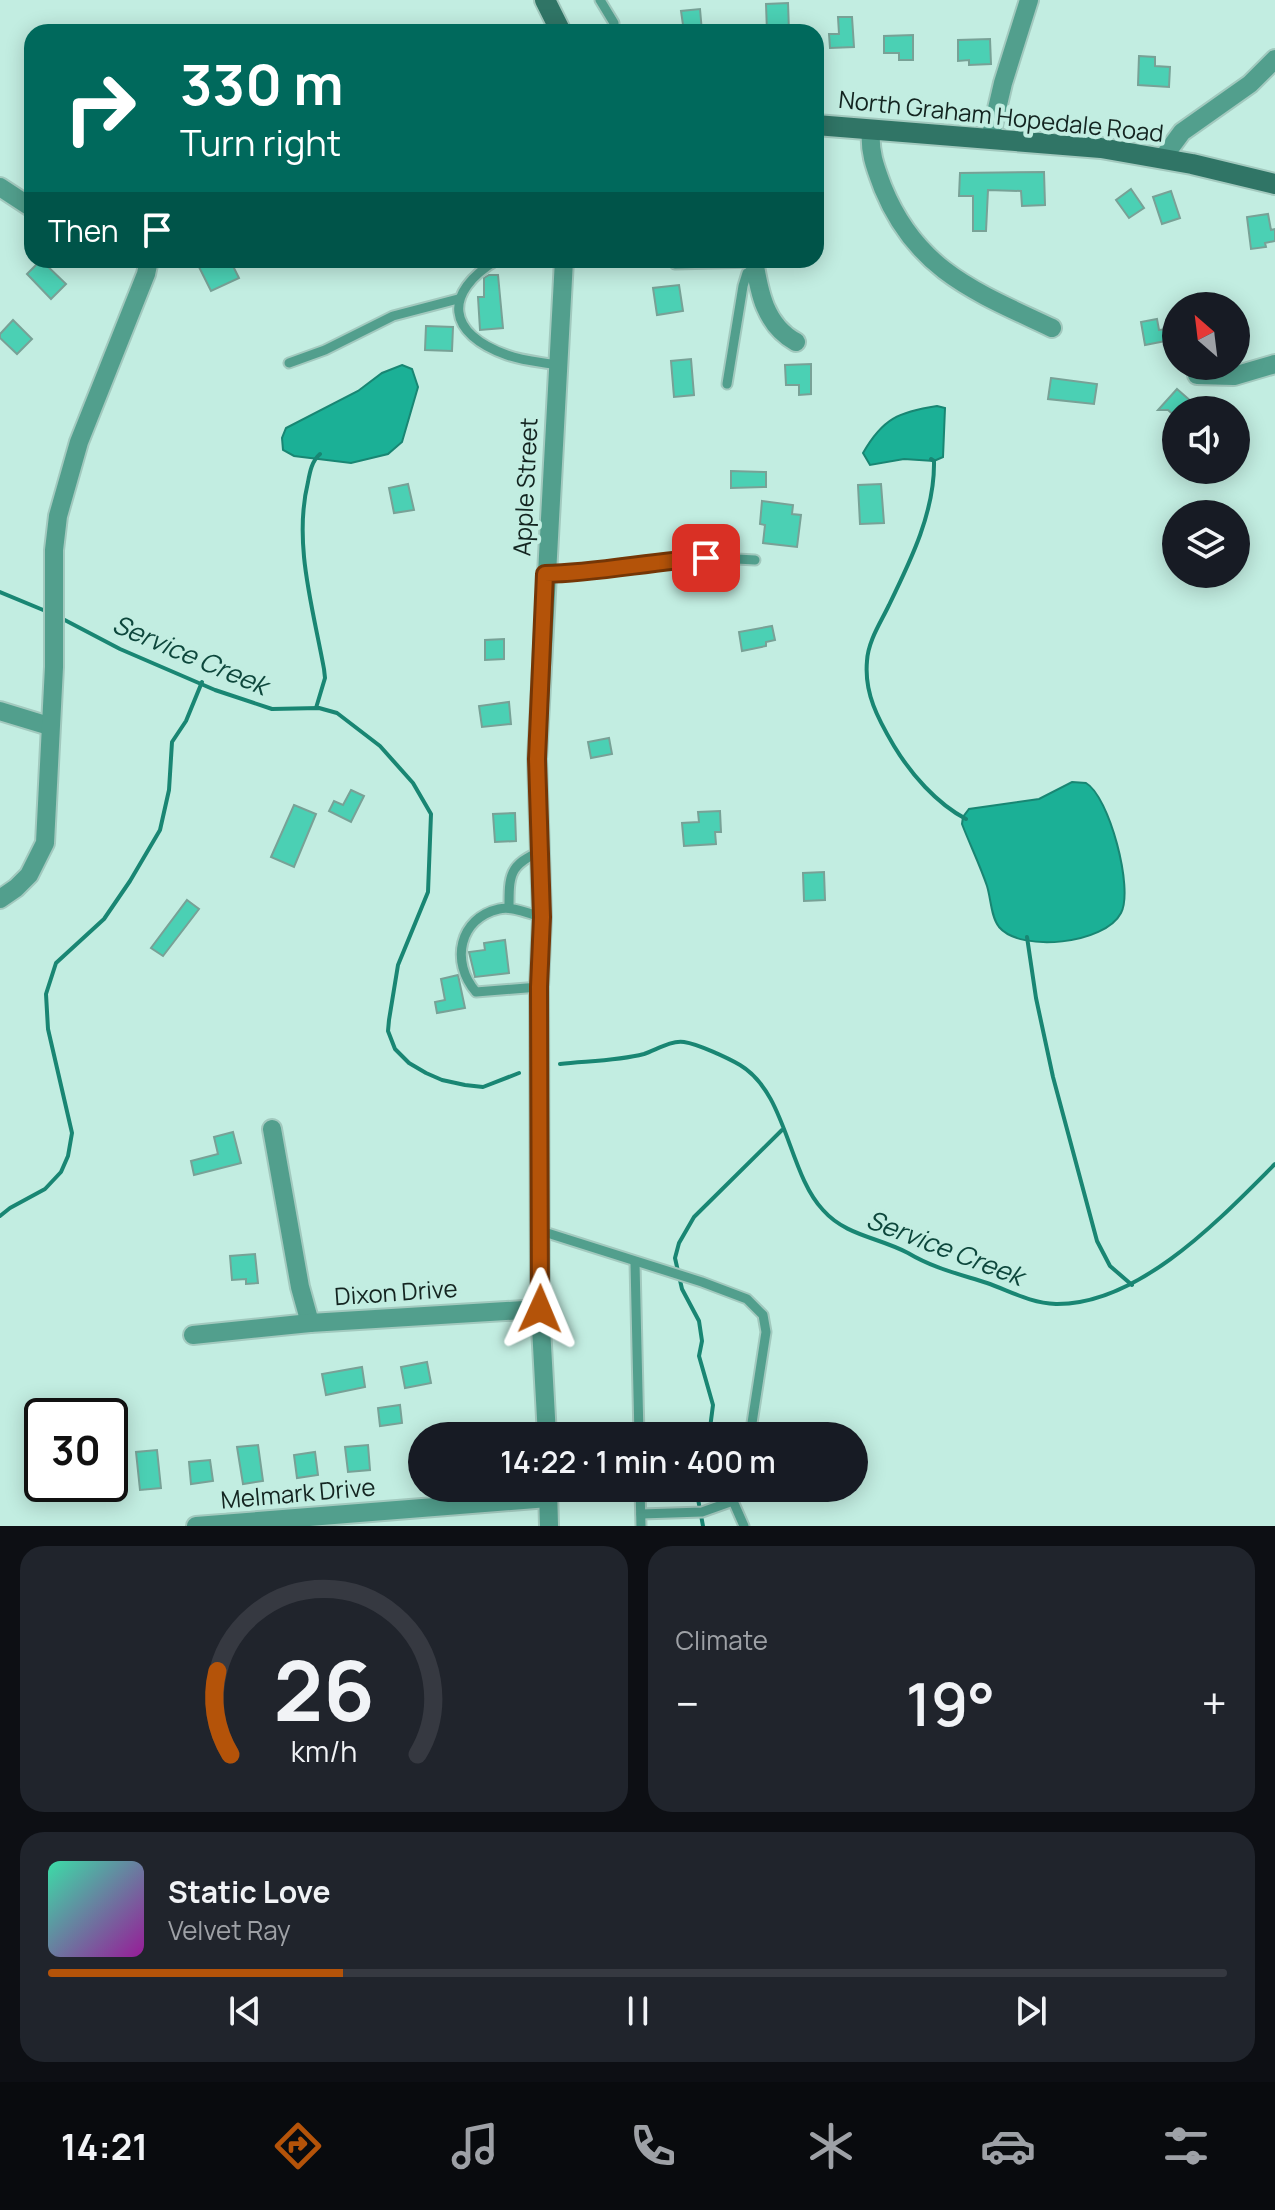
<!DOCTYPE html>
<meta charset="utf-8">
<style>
:root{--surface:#171b24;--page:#20242c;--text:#f1f3f6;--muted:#9ea1a6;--line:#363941;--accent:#b45309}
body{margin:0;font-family:Manrope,sans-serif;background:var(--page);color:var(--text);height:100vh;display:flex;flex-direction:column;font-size:30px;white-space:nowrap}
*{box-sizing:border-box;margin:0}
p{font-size:26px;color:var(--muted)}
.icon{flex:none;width:44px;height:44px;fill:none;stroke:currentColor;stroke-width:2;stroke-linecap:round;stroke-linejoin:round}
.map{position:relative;height:1526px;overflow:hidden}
.sheet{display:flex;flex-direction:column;gap:20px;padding:20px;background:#0d0f14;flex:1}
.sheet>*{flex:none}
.top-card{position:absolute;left:24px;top:24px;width:800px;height:244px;border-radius:24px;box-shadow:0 4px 20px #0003;background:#00695c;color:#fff;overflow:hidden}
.needle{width:52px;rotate:332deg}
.controls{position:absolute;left:1162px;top:292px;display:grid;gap:16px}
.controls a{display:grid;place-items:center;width:88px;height:88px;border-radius:50%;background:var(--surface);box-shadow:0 4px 20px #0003;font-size:40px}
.speed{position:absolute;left:24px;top:1398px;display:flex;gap:16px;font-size:40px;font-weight:700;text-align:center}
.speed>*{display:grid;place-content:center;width:104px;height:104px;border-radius:50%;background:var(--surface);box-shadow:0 4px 20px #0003;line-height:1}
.speed .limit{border:4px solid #111;border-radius:12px;background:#fff;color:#111}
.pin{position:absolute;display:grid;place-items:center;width:68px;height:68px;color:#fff;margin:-34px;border-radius:16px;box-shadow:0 4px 12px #0006}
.me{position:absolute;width:88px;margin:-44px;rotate:1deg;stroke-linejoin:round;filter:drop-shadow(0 0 6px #0008)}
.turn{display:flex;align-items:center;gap:28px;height:168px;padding:0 24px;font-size:36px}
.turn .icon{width:104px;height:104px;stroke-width:2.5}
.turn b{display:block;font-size:56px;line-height:68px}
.then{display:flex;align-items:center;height:76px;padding:0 24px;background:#0003;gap:16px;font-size:30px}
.big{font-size:60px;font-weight:600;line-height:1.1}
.sheet .tile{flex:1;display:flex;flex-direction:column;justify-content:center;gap:12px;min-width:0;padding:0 28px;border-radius:24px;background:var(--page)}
.sheet .dial{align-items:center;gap:0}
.dial svg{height:208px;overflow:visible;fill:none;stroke:var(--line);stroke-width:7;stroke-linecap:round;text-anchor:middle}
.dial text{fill:var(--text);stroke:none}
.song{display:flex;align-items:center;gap:24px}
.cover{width:96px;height:96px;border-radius:12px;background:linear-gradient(135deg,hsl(160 70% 55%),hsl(300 70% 35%))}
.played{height:8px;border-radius:4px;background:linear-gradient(90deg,var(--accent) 25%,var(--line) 25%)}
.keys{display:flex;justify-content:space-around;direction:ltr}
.heat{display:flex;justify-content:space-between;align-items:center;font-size:44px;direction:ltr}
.sheet .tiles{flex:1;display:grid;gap:20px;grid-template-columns:1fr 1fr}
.tile:last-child{grid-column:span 2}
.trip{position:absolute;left:408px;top:1422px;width:460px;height:80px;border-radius:40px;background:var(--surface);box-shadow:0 4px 20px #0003;font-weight:600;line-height:80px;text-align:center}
.tabs{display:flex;height:128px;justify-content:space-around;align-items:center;background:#090b0e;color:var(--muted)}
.tabs .icon{width:56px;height:56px}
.tabs .selected{color:var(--accent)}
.tabs b{font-size:36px;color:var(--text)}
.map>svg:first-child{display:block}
.water{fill:#1bb096;stroke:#198673;stroke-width:2}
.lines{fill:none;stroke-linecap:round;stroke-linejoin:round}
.stream{stroke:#198673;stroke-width:4}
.building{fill:#4bd0b4;stroke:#78a196;stroke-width:2}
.lane-casing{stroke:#a2c9be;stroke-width:13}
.street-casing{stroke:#a2c9be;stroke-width:22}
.secondary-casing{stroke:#a2c9be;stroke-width:24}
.lane{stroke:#529f8d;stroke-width:9}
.street{stroke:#529f8d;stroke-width:18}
.secondary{stroke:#307566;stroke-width:20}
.route-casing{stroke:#753606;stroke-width:20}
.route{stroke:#b45309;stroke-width:14}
.labels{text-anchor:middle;stroke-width:8;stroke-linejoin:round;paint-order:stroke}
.street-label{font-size:24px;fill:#132420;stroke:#c2ede1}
.water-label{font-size:26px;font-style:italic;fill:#0d473c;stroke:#c2ede1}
</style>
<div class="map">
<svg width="1275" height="1526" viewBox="0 0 1275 1526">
<rect width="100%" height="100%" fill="#c2ede1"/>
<g class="water">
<polygon points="402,365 412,369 418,387 402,442 388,454 351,463 294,456 283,450 282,438 286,428 358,391 382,373"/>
<path d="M937 406 945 408 943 457 934 461 904 459 870 465 863 453C883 418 899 412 937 406Z"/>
<path d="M1072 782 1086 783C1109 796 1134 889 1121 913 1105 944 1021 953 999 927 991 917 991 899 987 886 980 865 970 845 962 824L963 817 969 809 1039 799Z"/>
</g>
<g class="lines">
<g class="stream">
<path d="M931 459 934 461C935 511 911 560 889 605 881 622 868 641 867 661 864 693 878 719 894 746 911 774 936 803 966 819"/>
<polyline points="0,592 48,612"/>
<polyline points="59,617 120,649 215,690 272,709 319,708 337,713 380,746 413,783 431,814 428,892 398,965 389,1020 388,1031 395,1049 409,1063 426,1073 442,1080 465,1085 483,1087 519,1073"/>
<path d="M316 708 325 678 324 669C313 608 293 543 308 482 310 471 312 461 320 454"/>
<polyline points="1027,937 1036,998 1053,1077 1097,1241 1110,1266 1132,1285"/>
<path d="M560 1064C587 1061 617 1061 644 1054 656 1050 671 1040 684 1042 698 1044 728 1058 740 1065 787 1093 788 1173 823 1210 846 1236 878 1237 908 1253 933 1268 959 1274 987 1283 1010 1291 1030 1303 1056 1304 1139 1305 1220 1219 1275 1164"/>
<polyline points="0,1216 10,1208 45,1189 61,1172 68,1156 72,1133 48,1029 46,994 56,963 104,919 130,881 160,830 169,790 172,742 186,721 202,682"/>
<polyline points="709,1436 713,1405 699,1356 702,1341 699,1321 682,1289 675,1258 679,1243 694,1217 782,1130"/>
<polyline points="696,1488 703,1526"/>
</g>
</g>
<g class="building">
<polygon points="788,3 789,32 767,32 766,4"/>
<polygon points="700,9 702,32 684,32 681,11"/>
<polygon points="838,17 852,17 854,47 830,48 829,34 839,34"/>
<polygon points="913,35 913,60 899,60 899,53 884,53 884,36"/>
<polygon points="990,39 991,64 969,65 969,60 958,61 958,40"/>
<polygon points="1139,56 1155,57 1155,66 1170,67 1169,87 1138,85"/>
<polygon points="1044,172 1045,205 1022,206 1021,191 988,190 986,231 973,231 973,196 959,196 960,173"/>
<polygon points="1131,189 1144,208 1129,218 1116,200"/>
<polygon points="1171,191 1180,218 1162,224 1153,197"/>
<polygon points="1268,214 1271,230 1275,229 1275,241 1265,243 1266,247 1251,249 1247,217"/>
<polygon points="41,260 66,284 51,299 27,274"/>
<polygon points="209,260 216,260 219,267 231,262 239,278 211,291 198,265"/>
<polygon points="489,275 498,275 503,328 480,330 478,297 484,297 484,278"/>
<polygon points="679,285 683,311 657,315 653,288"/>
<polygon points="1157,319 1159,330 1176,328 1176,339 1145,345 1141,322"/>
<polygon points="13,320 32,339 17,354 0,338 0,334"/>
<polygon points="426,326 453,327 452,351 425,350"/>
<polygon points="691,359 694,395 674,397 671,361"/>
<polygon points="811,364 811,394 799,395 799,385 786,385 785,365"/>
<polygon points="1051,378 1097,384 1094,404 1048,399"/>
<polygon points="1177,389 1201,410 1176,410 1176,417 1168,410 1158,410"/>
<polygon points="731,471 766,472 766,487 731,488"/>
<polygon points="408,484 414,510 394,513 389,488"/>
<polygon points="881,484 884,523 860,524 858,485"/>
<polygon points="762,501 793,505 792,514 801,515 797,547 763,543 765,525 760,524"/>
<polygon points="772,626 775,640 766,642 766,646 742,651 739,632"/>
<polygon points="504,639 504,659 485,660 485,640"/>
<polygon points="509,702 511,724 482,727 479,706"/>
<polygon points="609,738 612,754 591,758 588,742"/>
<polygon points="351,790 364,796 351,822 329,811 334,801 343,805"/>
<polygon points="294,805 316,814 294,867 271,857"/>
<polygon points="720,811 721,832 715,832 716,844 684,846 682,823 699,822 698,812"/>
<polygon points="515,813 516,841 495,842 493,814"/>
<polygon points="824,872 825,900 804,901 803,873"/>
<polygon points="187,900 199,909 163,956 151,948"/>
<polygon points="505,940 509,973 475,977 469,952 485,950 484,943"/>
<polygon points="458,975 465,1008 437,1013 435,1002 445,1000 441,979"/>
<polygon points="233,1132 241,1163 194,1175 191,1161 218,1154 214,1137"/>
<polygon points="255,1254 258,1283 246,1284 246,1279 232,1280 230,1256"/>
<polygon points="427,1362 431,1383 405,1388 401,1367"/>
<polygon points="362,1367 365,1387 326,1395 322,1374"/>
<polygon points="400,1405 402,1423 380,1426 378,1408"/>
<polygon points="258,1445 263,1481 243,1484 237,1447"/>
<polygon points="368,1445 370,1470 348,1472 345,1447"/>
<polygon points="157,1450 161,1488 140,1490 136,1452"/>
<polygon points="315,1452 318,1475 297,1478 294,1455"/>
<polygon points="210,1460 213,1481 191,1484 189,1462"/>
</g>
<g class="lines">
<defs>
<g id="lane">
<polyline points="600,0 614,23 614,32"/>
<path d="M497 260C442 293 447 334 507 355 523 361 541 362 557 365"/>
<polyline points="672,260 675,264 754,262"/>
<polyline points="289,363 325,350 393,316 458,299"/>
<polyline points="727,384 743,286 747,273 755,269"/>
<path d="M545 574C585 573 623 564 662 560 693 557 724 558 755 560"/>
<path d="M509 908C509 875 509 865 541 851"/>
<path d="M539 987 476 992C450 962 459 918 499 909 513 906 529 914 542 917"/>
<polyline points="541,1231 702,1282 747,1299 763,1315 766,1332 750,1436"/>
<polyline points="635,1263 639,1436"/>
<polyline points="640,1488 641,1526"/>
<polyline points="733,1501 744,1526"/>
<polyline points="641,1514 702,1512 733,1501 740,1488"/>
</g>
<g id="street">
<path d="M871 129C869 152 875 167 883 188 917 271 976 292 1052 328"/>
<polyline points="990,139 1003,83 1029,0"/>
<polyline points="1162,159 1182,132 1250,84 1275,59"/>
<polyline points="0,187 32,208"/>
<path d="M754 260C759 292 765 325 796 342"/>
<polyline points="1197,375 1234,376 1275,364"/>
<polyline points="0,711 49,726"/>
<polyline points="0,899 16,888 29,875 45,843 54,667 54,550 58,516 79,442 146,274 149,260"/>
<polyline points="272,1129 300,1287 310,1323"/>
<polyline points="193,1335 310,1323 540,1309"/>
<polyline points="547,1436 540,1309 539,987 542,917 537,759 564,260"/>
<polyline points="548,1489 549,1526"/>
<polyline points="196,1526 548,1498"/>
</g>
<g id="secondary">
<polyline points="545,0 561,32"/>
<polyline points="816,125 1101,148 1192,164 1275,184"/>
</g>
</defs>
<use href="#lane" class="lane-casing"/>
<use href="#street" class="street-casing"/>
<use href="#secondary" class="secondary-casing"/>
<use href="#lane" class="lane"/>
<use href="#street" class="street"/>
<use href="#secondary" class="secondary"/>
</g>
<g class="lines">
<defs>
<path id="route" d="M540 1309 539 987 542 917 537 759 545 574C599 573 652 561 706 558"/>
</defs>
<use href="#route" class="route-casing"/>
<use href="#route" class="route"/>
</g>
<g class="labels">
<g class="street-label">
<text transform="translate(1001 117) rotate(6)" y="8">North Graham Hopedale Road</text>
<text transform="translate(526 487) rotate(-87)" y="8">Apple Street</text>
<text transform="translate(396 1293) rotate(-4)" y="8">Dixon Drive</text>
<text transform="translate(298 1494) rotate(-5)" y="8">Melmark Drive</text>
</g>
<g class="water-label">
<text transform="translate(190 655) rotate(23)" y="9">Service Creek</text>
<text transform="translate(945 1248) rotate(21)" y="9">Service Creek</text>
</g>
</g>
</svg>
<div class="controls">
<a><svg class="needle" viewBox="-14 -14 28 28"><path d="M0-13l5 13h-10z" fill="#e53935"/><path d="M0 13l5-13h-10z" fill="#9ea1a6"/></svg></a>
<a><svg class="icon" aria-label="sound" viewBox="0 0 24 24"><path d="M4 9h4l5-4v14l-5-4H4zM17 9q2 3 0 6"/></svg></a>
<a><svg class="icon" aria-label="layers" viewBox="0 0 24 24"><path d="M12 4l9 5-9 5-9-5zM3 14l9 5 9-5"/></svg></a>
</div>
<div class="speed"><div class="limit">30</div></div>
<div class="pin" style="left:706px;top:558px;background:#d93025"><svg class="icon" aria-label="arrive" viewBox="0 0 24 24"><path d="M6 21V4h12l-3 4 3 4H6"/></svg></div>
<svg class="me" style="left:540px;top:1309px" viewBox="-20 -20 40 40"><path d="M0-17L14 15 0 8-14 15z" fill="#b45309" stroke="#fff" stroke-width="4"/></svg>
<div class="trip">14:22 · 1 min · 400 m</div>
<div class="top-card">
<div class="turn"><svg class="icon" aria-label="right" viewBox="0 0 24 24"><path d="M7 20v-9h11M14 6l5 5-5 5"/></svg><div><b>330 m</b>Turn right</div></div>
<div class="then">Then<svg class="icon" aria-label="arrive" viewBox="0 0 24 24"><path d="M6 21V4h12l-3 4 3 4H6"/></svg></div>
</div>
</div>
<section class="sheet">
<div class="tiles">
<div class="tile dial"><svg viewBox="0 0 100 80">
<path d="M14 69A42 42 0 1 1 86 69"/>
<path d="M14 69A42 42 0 0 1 9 37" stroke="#b45309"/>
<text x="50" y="56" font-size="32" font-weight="700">26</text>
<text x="50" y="72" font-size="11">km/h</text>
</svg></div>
<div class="tile"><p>Climate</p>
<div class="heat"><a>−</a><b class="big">19°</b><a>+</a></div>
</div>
<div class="tile">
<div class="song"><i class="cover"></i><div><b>Static Love</b><p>Velvet Ray</p></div></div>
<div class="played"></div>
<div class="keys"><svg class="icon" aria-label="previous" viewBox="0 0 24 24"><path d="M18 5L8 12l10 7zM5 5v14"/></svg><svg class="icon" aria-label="pause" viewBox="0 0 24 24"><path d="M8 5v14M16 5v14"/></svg><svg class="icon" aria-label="next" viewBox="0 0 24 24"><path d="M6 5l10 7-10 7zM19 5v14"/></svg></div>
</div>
</div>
</section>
<nav class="tabs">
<b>14:21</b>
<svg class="icon selected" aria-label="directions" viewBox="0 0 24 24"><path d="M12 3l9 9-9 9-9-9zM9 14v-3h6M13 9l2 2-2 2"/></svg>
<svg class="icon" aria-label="music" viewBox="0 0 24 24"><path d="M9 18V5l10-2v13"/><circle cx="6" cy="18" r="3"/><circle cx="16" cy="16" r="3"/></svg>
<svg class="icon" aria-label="phone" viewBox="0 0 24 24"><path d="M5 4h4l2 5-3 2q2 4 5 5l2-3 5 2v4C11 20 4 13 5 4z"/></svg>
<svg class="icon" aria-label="climate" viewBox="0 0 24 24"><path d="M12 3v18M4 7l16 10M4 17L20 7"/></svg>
<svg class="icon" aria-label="car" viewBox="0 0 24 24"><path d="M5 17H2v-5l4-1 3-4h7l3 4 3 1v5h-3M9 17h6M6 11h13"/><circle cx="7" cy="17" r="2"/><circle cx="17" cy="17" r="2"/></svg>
<svg class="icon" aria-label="filters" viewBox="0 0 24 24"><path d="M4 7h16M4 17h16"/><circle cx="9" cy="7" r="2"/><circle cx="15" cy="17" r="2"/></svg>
</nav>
